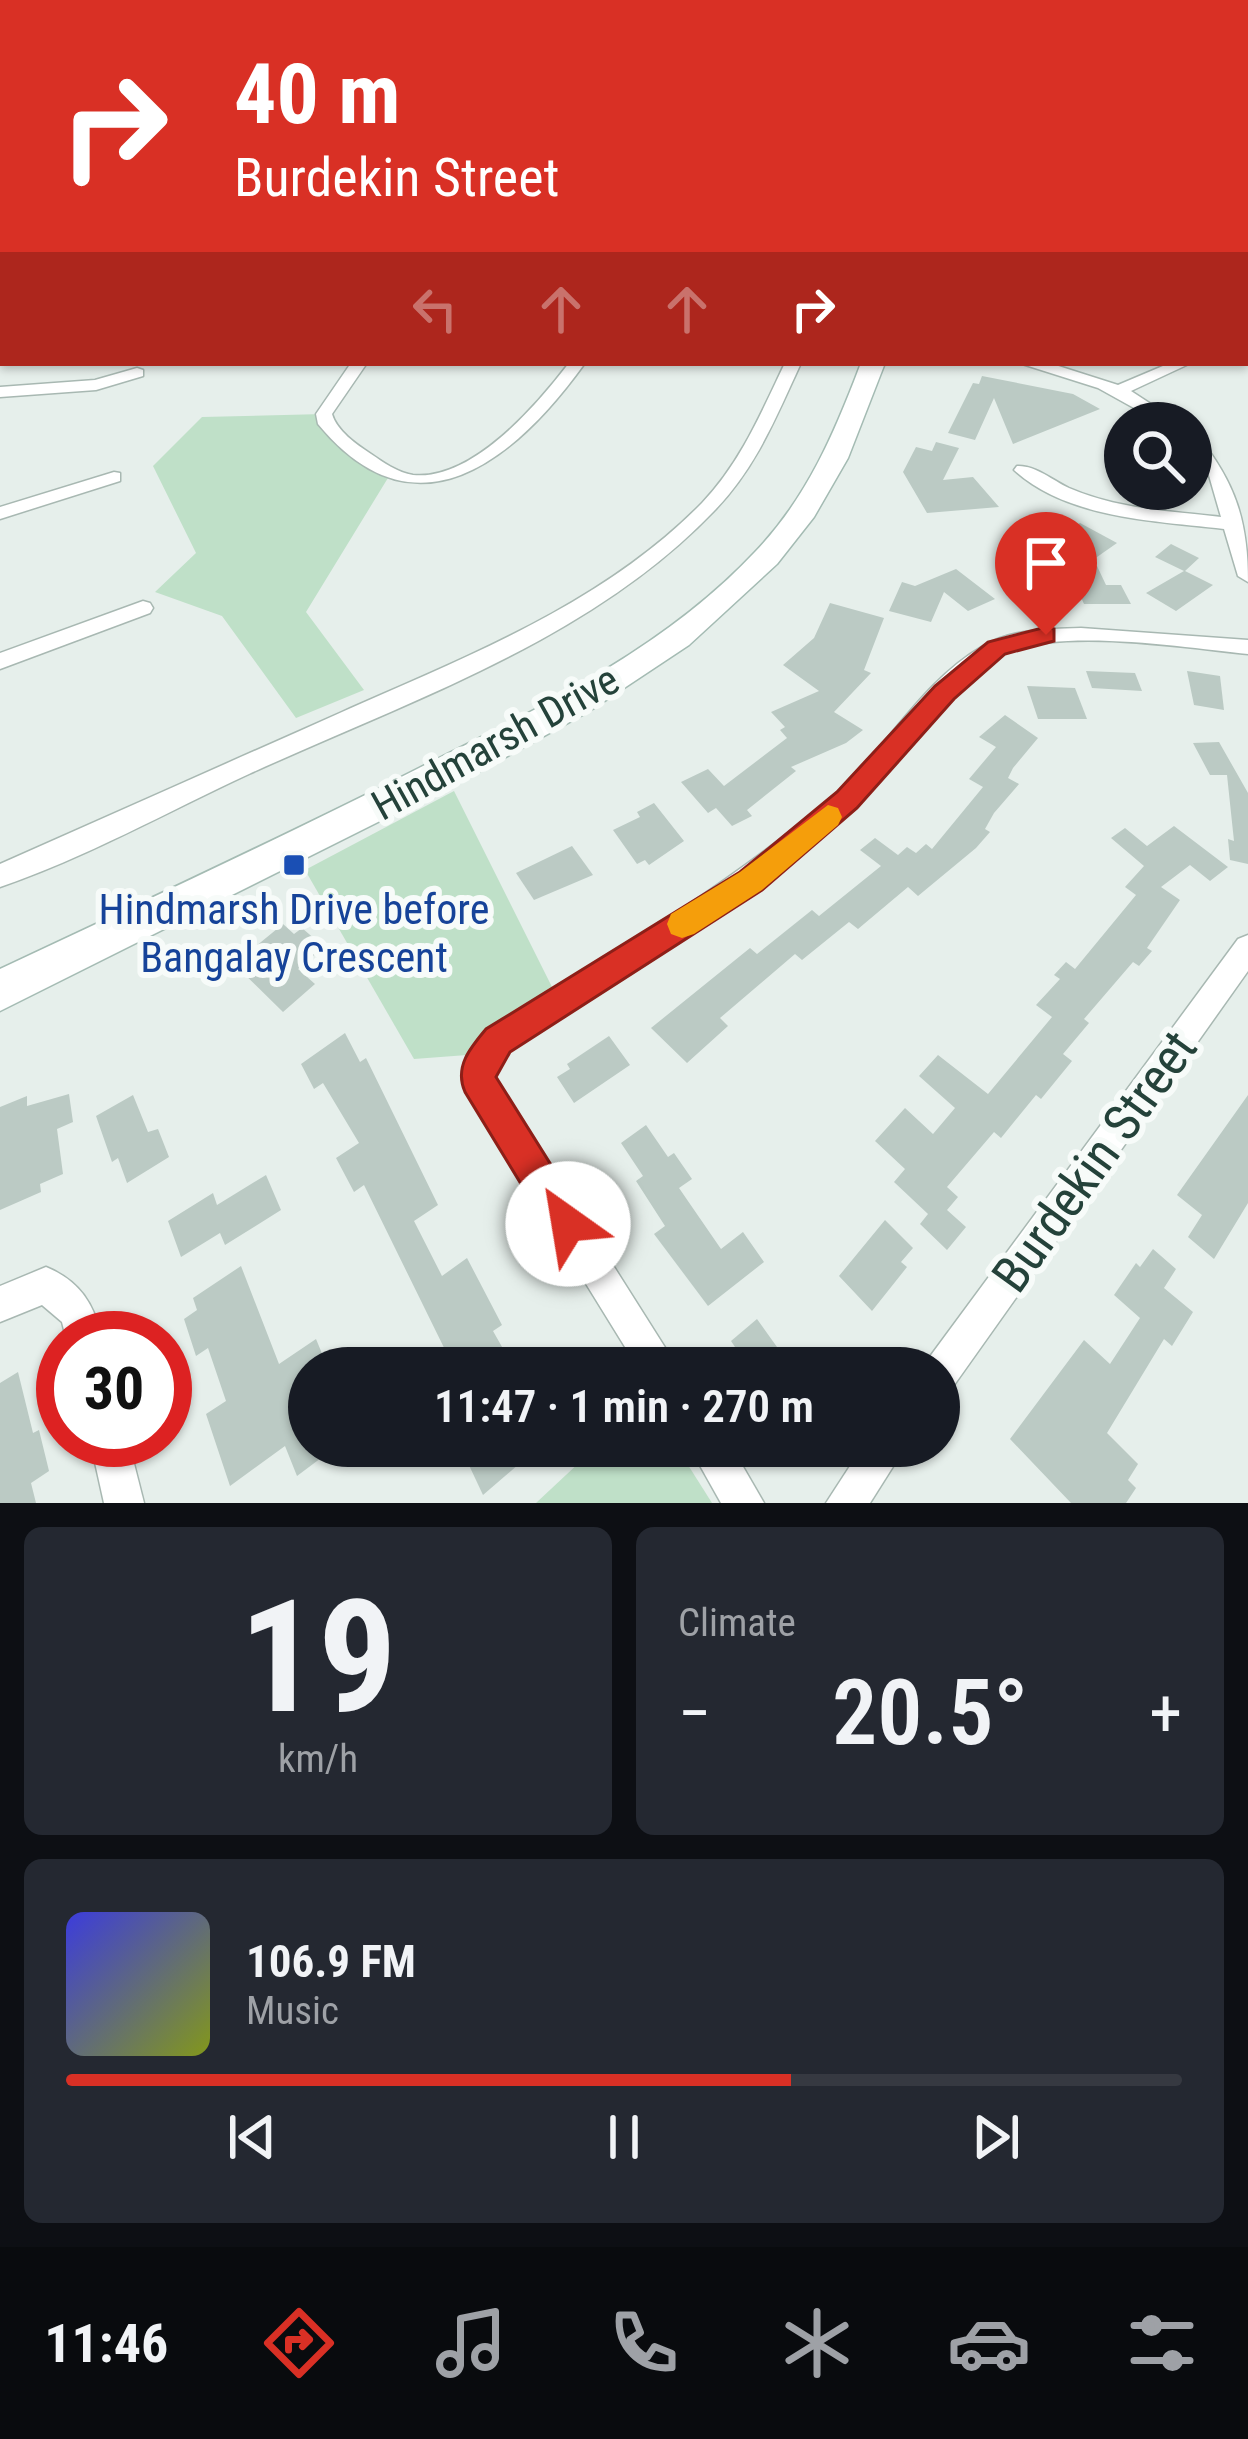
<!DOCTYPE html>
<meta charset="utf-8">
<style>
:root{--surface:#171b24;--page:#242831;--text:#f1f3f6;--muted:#9ea1a6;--line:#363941;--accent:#d93025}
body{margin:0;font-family:"Roboto Condensed",sans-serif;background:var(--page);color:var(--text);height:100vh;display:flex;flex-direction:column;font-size:45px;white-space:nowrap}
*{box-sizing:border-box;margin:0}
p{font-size:39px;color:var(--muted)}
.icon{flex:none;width:66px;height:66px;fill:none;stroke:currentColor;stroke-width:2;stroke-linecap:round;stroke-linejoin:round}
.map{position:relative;height:1503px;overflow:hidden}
.panel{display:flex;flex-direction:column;gap:24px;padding:24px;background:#0d0f14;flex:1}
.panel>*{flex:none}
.guide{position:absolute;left:0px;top:0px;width:1248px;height:366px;box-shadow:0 3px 9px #0004;background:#d93025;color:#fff;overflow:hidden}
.tools{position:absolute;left:1104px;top:402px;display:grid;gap:24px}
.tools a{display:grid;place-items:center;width:108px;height:108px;border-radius:50%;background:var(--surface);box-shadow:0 3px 9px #0004;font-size:60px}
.speed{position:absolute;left:36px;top:1311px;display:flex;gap:24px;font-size:60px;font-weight:700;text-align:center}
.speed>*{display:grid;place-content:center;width:156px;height:156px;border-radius:50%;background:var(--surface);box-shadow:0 3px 9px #0004;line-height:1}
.speed .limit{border:18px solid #d22;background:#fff;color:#111}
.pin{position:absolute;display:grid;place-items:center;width:102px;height:102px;color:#fff;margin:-123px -51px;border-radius:50% 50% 50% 0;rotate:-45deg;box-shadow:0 0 12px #0007}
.pin .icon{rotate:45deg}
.me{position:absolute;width:132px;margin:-66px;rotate:328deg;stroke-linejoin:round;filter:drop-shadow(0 0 9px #0008)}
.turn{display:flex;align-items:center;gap:42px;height:252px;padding:0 36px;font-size:54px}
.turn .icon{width:156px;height:156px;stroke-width:2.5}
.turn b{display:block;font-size:84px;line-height:102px}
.lanes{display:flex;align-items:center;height:114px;padding:0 36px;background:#0003;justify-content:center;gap:60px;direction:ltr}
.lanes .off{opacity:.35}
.big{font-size:90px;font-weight:600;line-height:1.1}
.panel .card{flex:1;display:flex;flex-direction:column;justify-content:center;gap:18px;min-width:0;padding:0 42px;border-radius:18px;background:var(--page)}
.panel .dial{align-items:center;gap:0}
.dial b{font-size:156px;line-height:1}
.song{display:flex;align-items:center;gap:36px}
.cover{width:144px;height:144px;border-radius:18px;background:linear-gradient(135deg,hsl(240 70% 55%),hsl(70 70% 35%))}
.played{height:12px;border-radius:6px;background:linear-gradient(90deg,var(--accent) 65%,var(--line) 65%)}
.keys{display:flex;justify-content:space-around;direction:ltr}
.heat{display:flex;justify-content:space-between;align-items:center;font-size:66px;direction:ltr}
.panel .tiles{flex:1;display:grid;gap:24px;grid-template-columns:1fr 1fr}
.card:last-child{grid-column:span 2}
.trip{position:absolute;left:288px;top:1347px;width:672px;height:120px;border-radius:60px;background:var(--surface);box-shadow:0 3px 9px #0004;font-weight:600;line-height:120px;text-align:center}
.tab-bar{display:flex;height:192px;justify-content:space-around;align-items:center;background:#090b0e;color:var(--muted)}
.tab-bar .icon{width:84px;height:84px}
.tab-bar .on{color:var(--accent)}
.tab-bar b{font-size:54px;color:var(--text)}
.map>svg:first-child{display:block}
.green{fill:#bfe0c8}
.building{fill:#bbcac4}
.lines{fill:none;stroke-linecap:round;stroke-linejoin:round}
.street-casing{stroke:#a8b8b2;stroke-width:3}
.secondary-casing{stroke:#a4bbb3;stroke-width:3}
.street{fill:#fff;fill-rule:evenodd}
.secondary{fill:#fff;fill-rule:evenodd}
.route{fill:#d93025;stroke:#8d1f18;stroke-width:3}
.slow{fill:#f59e0b}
.transit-dot{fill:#1a4fb4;stroke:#f7fbf9;stroke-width:4.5}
.labels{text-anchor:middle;stroke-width:12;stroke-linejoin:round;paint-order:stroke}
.street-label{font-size:42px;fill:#24423a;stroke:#f7fbf9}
.transit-label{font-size:42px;fill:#164399;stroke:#f7fbf9}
.near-street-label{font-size:51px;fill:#24423a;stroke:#f7fbf9}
</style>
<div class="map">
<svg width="1248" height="1503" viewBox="0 0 1248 1503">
<rect width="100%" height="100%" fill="#e6efeb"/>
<g class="green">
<polygon points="324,414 324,419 391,473 306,612 364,690 296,718 222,616 155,592 196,553 153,466 202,417"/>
<polygon points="454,791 556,995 467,1055 414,1059 305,870"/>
<polygon points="597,1446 676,1446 712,1503 536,1503"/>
</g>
<g class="building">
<polygon points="982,376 1073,394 1100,409 1013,444 994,398 975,440 948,433 973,383 979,384"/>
<polygon points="936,442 959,448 943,480 973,477 999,507 927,513 903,472 916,447 932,451"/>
<polygon points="1080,523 1117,543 1087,564 1047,542"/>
<polygon points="1171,544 1199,558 1185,571 1213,585 1176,611 1146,593 1184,571 1155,557"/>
<polygon points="1097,566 1106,585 1121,585 1131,604 1084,604 1079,593 1024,605 1006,585"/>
<polygon points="956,569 995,599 968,611 944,592 931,622 889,611 902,582 915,586"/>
<polygon points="830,603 884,618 864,670 871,673 834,712 863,730 846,743 791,767 796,771 747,810 752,816 732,826 716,808 708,813 681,782 708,769 724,786 787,738 780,730 785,727 771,712 819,691 783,665 814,638"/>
<polygon points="1086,671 1135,673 1142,691 1092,688"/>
<polygon points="1187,671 1220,676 1224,710 1194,705"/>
<polygon points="1027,686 1075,688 1087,719 1038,719"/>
<polygon points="1005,715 1038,738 1013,768 1008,778 1019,784 994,813 985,829 990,832 976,848 918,896 908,887 858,929 849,922 802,960 795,954 720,1018 728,1026 687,1063 651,1028 750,948 757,954 812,910 819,916 881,866 860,850 875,838 898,855 907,847 916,853 926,844 932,849 983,787 969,779 996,747 979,737"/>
<polygon points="1219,742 1248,793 1248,864 1230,860 1228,839 1234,841 1227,775 1210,775 1193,743"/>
<polygon points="654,803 684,841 649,865 645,860 637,864 613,830 640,817 637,812"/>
<polygon points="1174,826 1228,867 1210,881 1190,865 1161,887 1180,900 1147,948 1152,951 1139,966 1133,962 1084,1019 1089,1023 1063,1054 1072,1061 1041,1099 1036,1095 1001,1138 994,1132 947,1187 958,1197 947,1210 966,1227 947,1250 920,1224 928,1214 894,1182 905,1169 875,1141 905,1108 933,1134 955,1108 919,1076 938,1055 988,1094 1052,1017 1036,1005 1060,979 1054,975 1066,962 1075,969 1136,895 1125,887 1144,866 1111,838 1125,828 1147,846"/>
<polygon points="572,846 593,875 534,900 516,873"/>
<polygon points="283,924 294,934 302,928 324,947 298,969 315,984 283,1012 234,964"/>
<polygon points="345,1033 360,1062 366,1058 438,1205 414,1221 442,1276 467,1258 502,1325 493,1331 514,1368 454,1368 364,1185 354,1192 336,1158 359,1143 323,1083 314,1089 301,1064"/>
<polygon points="609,1036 630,1065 574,1103 557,1077 570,1069 567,1064"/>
<polygon points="69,1094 73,1122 57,1129 63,1174 40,1184 41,1192 0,1210 0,1107 27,1096 27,1106"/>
<polygon points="133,1095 148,1132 158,1129 169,1157 127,1183 118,1158 112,1162 96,1116"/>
<polygon points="1248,1095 1248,1203 1214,1259 1188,1237 1202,1215 1177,1195"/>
<polygon points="646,1125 668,1157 674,1153 692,1179 679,1188 721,1249 743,1232 764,1262 708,1306 654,1234 665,1226 636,1181 643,1176 621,1143"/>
<polygon points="266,1175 281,1210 225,1245 220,1233 181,1257 168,1221 213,1193 217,1205"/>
<polygon points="885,1220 913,1248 901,1262 907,1267 872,1311 839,1276"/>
<polygon points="1153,1249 1176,1269 1164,1288 1193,1312 1172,1346 1164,1339 1107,1433 1138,1464 1128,1480 1136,1488 1126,1503 1071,1503 1010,1439 1084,1340 1110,1364 1140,1318 1114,1295 1136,1263 1140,1267"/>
<polygon points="241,1266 279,1364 316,1339 328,1368 309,1368 309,1446 337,1446 297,1476 285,1446 230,1486 206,1414 226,1401 208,1348 196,1356 184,1319 197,1310 193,1298"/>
<polygon points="757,1319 792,1368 749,1368 731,1341"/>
<polygon points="18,1372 33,1433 39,1430 49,1471 31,1483 36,1503 0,1503 0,1383"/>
<polygon points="460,1446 540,1446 483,1495"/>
</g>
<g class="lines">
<defs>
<g id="street">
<rect x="1245" y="230" width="3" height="8"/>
<rect x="1245" y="298" width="3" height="9"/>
<path d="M351 363H367L332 414C337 431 356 444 371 454 383 462 398 473 413 475 472 481 537 405 569 363H585C515 460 416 543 318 424L316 414Z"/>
<path d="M785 363H801C776 417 756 468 714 511 590 641 408 701 249 774 169 811 83 859 0 887V864C114 813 228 763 342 712 468 656 603 604 702 503 741 462 761 413 785 363Z"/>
<polygon points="1019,363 1049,363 1118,385 1170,363 1191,363 1131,391 1180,423 1161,423 1098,388"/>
<polygon points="137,368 143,370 143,376 96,390 0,397 0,387 95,380"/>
<path d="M1191 434 1197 435C1236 483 1248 522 1248 582L1238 576 1224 529C1157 521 1067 519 1014 470L1017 466C1035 465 1052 480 1069 488 1117 509 1170 511 1221 517L1208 472 1191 450Z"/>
<polygon points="114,472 120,473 120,481 0,519 0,507"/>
<polygon points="143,601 150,603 153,608 150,613 0,669 0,653"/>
<path d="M1081 628 1248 640V654C1187 648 1058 627 1004 654 939 686 903 763 852 810 749 905 626 976 509 1051L495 1067 494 1077 678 1368H638L467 1091C457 1067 472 1049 487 1031 604 959 723 889 828 801 884 754 919 683 983 646 1012 629 1048 629 1081 628Z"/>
<polygon points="1248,935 1248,971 952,1388 939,1394 939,1368 923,1368 926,1362 1238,939"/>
<path d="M46 1267C80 1281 94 1304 102 1338H66L62 1322 42 1305 0 1322V1286Z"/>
<polygon points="90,1440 128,1440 144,1503 104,1503"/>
<polygon points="689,1446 731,1446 764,1503 721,1503"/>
<polygon points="863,1446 906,1446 870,1503 826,1503"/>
</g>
<g id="secondary">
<polygon points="3,217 3,232 0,233 0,218"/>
<path d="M861 363H885L848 458 814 517 777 564 689 645 588 712 482 770 0 1011V969C140 903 281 838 419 768 538 709 663 650 755 552 807 498 835 432 861 363Z"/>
</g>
</defs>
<use href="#street" class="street-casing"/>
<use href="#secondary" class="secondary-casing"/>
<use href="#street" class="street"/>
<use href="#secondary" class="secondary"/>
</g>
<linearGradient id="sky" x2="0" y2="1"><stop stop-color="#84bce0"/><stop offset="0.44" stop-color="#f4f8f6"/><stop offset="1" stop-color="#f4f8f6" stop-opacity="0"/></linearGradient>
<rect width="1248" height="379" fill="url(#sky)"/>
<path class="route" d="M1046 627 1054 629V641L1005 654 954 699 857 808 762 890 510 1052 496 1077 588 1224 582 1238 568 1243 554 1238 465 1092C454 1067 470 1048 486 1029L740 872 837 792 935 686 988 642Z"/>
<polygon class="slow" points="828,805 838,808 842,817 838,825 762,890 694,934 682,938 671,934 667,924 671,914 740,872"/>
<rect class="transit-dot" x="282" y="853" width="24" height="24" rx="6"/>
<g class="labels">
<g class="street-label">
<text transform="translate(495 742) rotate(-29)" y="15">Hindmarsh Drive</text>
</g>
<g class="transit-label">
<text x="294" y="924">Hindmarsh Drive before<tspan x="294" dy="48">Bangalay Crescent</tspan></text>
</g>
<g class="near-street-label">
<text transform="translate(1094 1161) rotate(-54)" y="18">Burdekin Street</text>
</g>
</g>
</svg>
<div class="tools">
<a><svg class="icon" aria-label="search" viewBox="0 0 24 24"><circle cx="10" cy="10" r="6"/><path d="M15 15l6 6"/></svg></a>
</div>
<div class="speed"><div class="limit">30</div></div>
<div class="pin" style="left:1046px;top:635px;background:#d93025"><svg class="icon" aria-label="arrive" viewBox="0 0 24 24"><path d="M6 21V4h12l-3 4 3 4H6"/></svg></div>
<svg class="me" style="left:568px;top:1224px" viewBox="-20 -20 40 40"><circle r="19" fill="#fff"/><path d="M0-13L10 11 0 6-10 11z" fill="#d93025"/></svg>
<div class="trip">11:47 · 1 min · 270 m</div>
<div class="guide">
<div class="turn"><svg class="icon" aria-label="right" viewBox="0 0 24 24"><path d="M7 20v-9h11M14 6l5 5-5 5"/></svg><div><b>40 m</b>Burdekin Street</div></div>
<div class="lanes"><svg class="icon off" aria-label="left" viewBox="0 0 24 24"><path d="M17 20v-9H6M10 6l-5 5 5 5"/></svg><svg class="icon off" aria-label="ahead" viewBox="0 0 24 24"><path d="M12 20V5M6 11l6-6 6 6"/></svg><svg class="icon off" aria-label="ahead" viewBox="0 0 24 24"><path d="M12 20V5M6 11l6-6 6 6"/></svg><svg class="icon" aria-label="right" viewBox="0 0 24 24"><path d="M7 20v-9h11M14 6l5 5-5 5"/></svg></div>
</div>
</div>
<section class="panel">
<div class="tiles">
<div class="card dial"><b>19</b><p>km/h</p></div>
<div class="card"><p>Climate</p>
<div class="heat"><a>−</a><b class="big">20.5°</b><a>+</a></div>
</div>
<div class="card">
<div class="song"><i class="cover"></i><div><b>106.9 FM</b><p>Music</p></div></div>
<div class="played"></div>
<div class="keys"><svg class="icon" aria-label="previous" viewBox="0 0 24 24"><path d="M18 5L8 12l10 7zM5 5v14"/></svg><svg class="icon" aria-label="pause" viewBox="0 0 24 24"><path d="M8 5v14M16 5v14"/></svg><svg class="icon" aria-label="next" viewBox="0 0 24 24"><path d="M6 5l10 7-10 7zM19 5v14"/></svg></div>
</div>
</div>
</section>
<nav class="tab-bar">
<b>11:46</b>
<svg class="icon on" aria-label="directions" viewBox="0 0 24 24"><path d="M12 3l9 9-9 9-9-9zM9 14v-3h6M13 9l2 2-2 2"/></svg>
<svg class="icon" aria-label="music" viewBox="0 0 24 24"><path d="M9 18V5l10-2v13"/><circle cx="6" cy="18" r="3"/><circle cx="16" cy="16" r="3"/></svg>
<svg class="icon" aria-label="phone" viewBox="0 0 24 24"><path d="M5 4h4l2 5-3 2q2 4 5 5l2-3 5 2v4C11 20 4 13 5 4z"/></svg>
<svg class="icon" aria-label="climate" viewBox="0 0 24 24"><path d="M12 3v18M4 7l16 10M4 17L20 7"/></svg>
<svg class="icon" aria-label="car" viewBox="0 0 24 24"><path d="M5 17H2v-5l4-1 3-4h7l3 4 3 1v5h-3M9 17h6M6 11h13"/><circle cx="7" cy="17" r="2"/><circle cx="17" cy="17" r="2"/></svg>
<svg class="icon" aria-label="filters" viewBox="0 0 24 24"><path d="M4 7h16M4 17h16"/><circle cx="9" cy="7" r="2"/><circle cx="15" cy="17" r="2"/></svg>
</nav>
